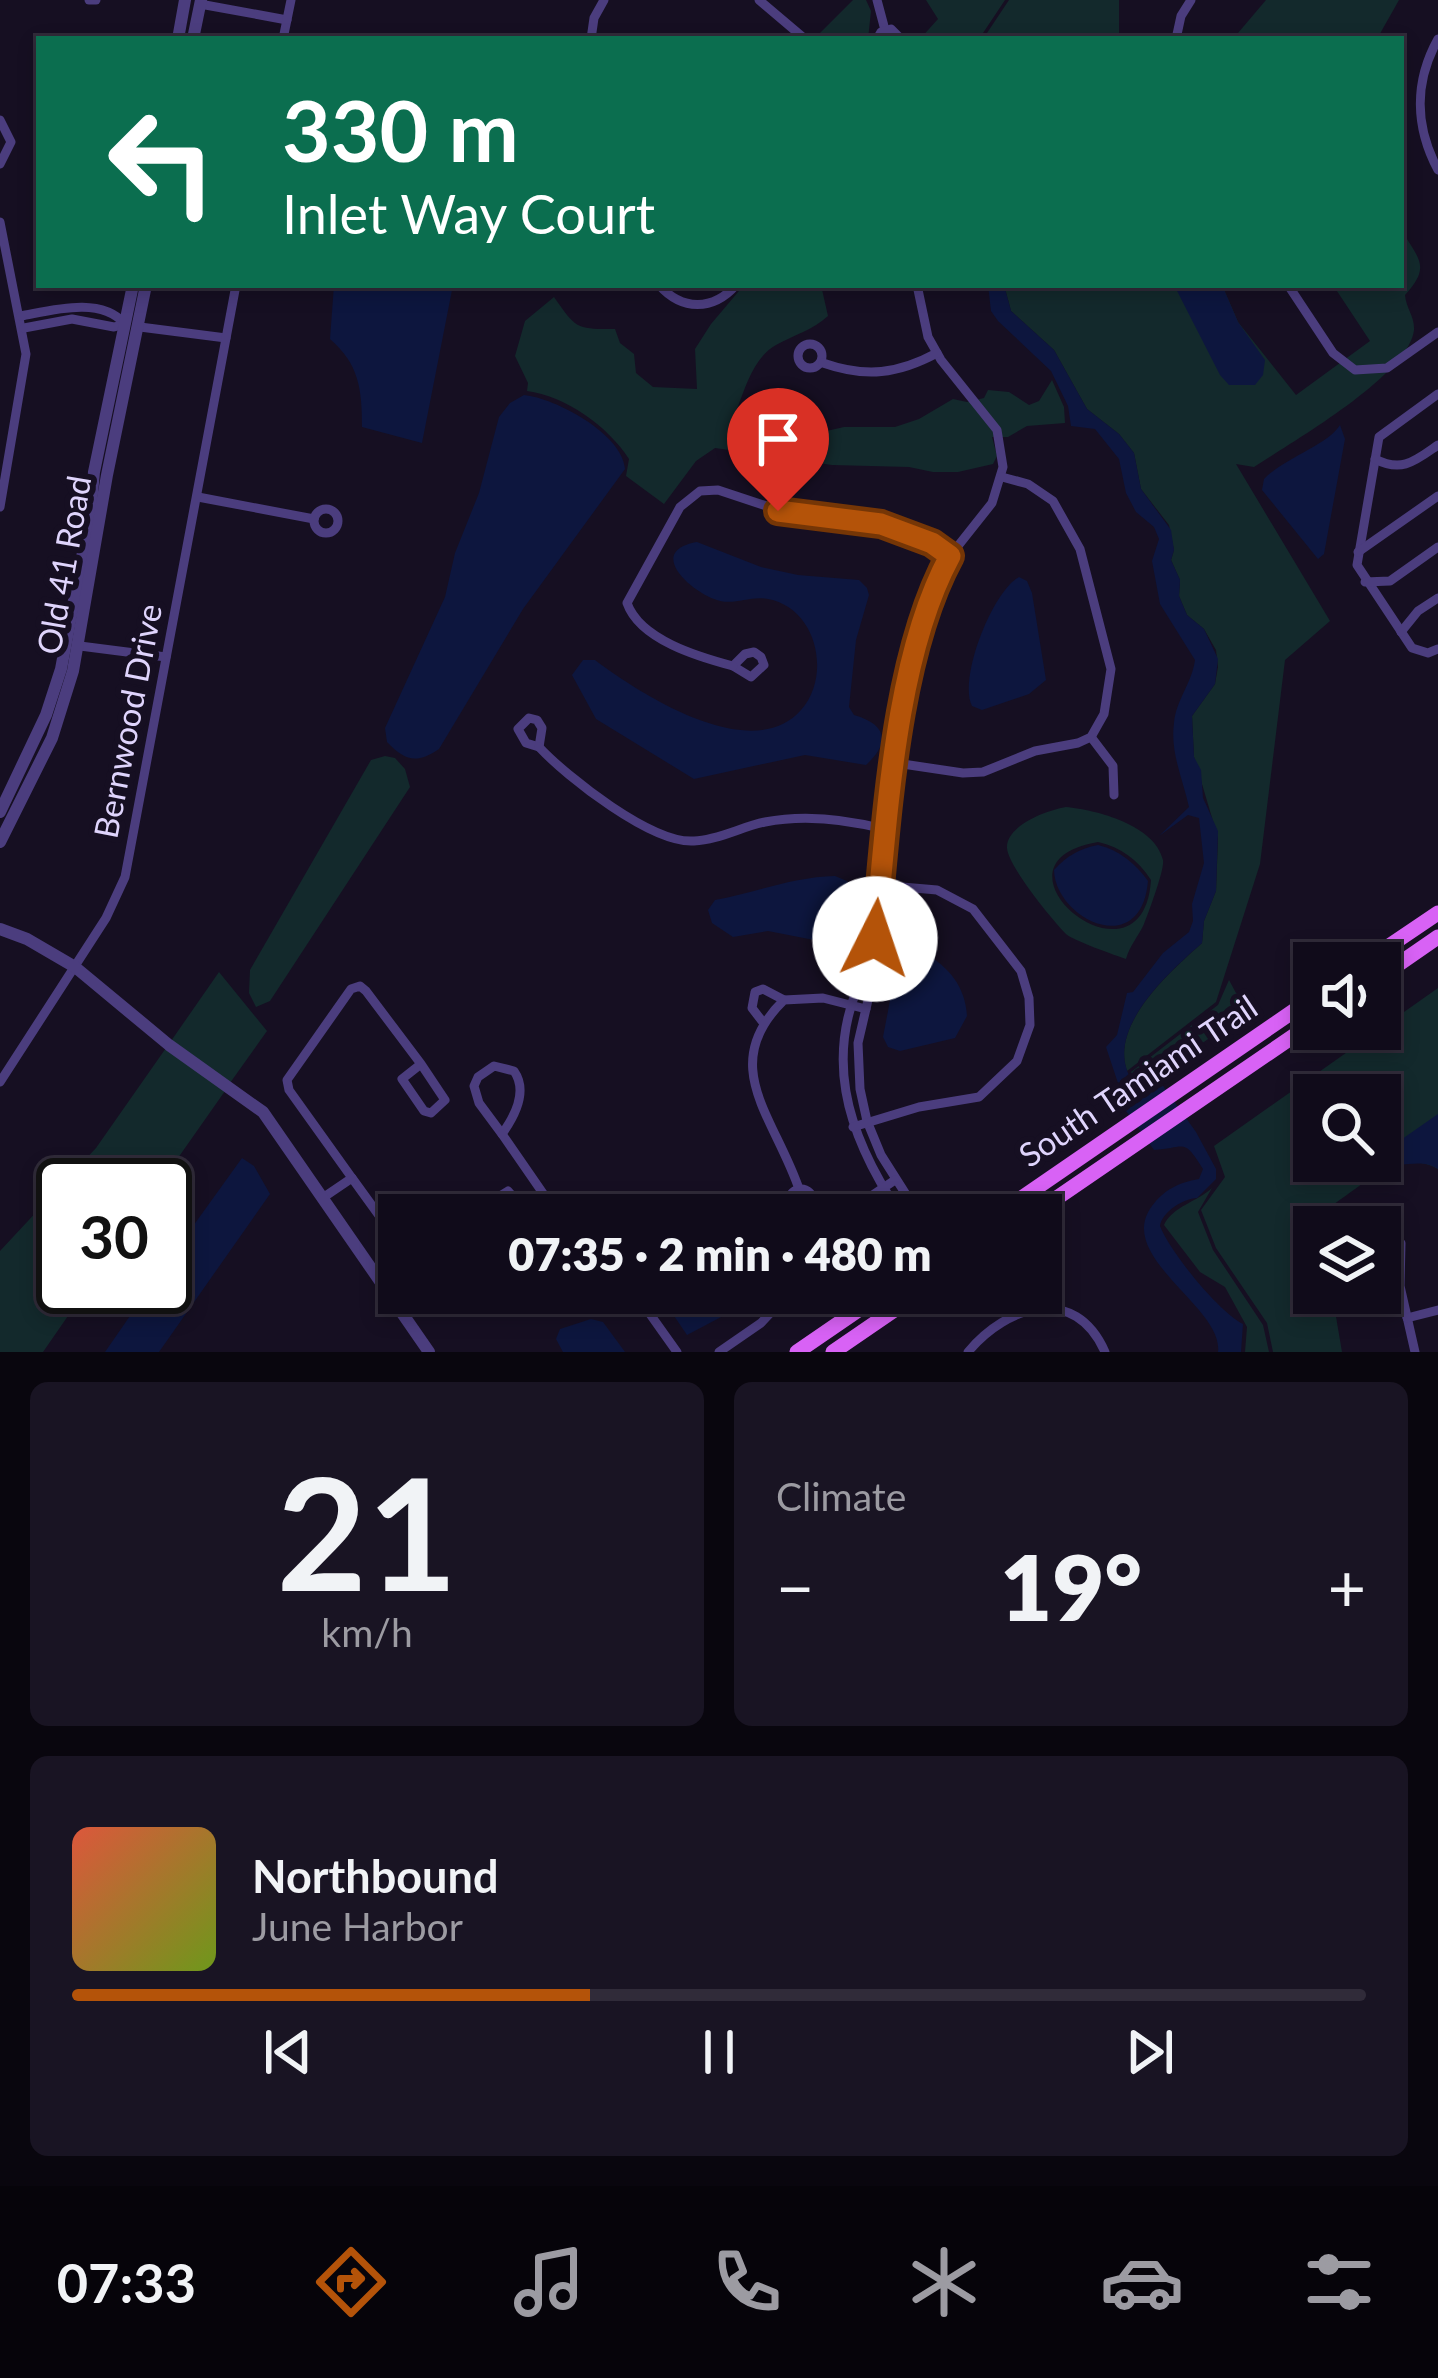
<!DOCTYPE html>
<meta charset="utf-8">
<style>
:root{--surface:#100b1a;--page:#191423;--text:#f1f3f6;--muted:#9c9ba2;--line:#302b39;--accent:#b45309}
body{margin:0;font-family:Lato,sans-serif;background:var(--page);color:var(--text);height:100vh;display:flex;flex-direction:column;font-size:45px;white-space:nowrap}
*{box-sizing:border-box;margin:0}
p{font-size:39px;color:var(--muted)}
.icon{flex:none;width:66px;height:66px;fill:none;stroke:currentColor;stroke-width:2;stroke-linecap:round;stroke-linejoin:round}
.map{position:relative;height:1352px;overflow:hidden}
.drawer{display:flex;flex-direction:column;gap:30px;padding:30px;background:#09060e;flex:1}
.drawer>*{flex:none}
.banner{position:absolute;left:36px;top:36px;width:1368px;height:252px;border-radius:0px;box-shadow:0 6px 18px #0003,0 0 0 3px var(--line);background:#0b6e4f;color:#fff;overflow:hidden}
.fabs{position:absolute;left:1293px;top:942px;display:grid;gap:24px}
.fabs a{display:grid;place-items:center;width:108px;height:108px;border-radius:0px;background:var(--surface);box-shadow:0 6px 18px #0003,0 0 0 3px var(--line);font-size:60px}
.speed{position:absolute;left:36px;top:1158px;display:flex;gap:24px;font-size:60px;font-weight:700;text-align:center}
.speed>*{display:grid;place-content:center;width:156px;height:156px;border-radius:50%;background:var(--surface);box-shadow:0 6px 18px #0003,0 0 0 3px var(--line);line-height:1}
.speed .limit{border:6px solid #111;border-radius:18px;background:#fff;color:#111}
.pin{position:absolute;display:grid;place-items:center;width:102px;height:102px;color:#fff;margin:-123px -51px;border-radius:50% 50% 50% 0;rotate:-45deg;box-shadow:0 0 12px #0007}
.pin .icon{rotate:45deg}
.me{position:absolute;width:132px;margin:-66px;rotate:4deg;stroke-linejoin:round;filter:drop-shadow(0 0 9px #0008)}
.turn{display:flex;align-items:center;gap:42px;height:252px;padding:0 48px;font-size:54px}
.turn .icon{width:156px;height:156px;stroke-width:2.5}
.turn b{display:block;font-size:84px;line-height:102px}
.big{font-size:90px;font-weight:800;line-height:1.1}
.drawer .widget{flex:1;display:flex;flex-direction:column;justify-content:center;gap:18px;min-width:0;padding:0 42px;border-radius:18px;background:var(--page)}
.drawer .dial{align-items:center;gap:0}
.dial b{font-size:156px;line-height:1}
.song{display:flex;align-items:center;gap:36px}
.cover{width:144px;height:144px;border-radius:18px;background:linear-gradient(135deg,hsl(10 70% 55%),hsl(80 70% 35%))}
.played{height:12px;border-radius:6px;background:linear-gradient(90deg,var(--accent) 40%,var(--line) 40%)}
.keys{display:flex;justify-content:space-around;direction:ltr}
.heat{display:flex;justify-content:space-between;align-items:center;font-size:66px;direction:ltr}
.drawer .tiles{flex:1;display:grid;gap:30px;grid-template-columns:1fr 1fr}
.widget:last-child{grid-column:span 2}
.trip{position:absolute;left:378px;top:1194px;width:684px;height:120px;border-radius:0px;background:var(--surface);box-shadow:0 6px 18px #0003,0 0 0 3px var(--line);font-weight:800;line-height:120px;text-align:center}
.menu{display:flex;height:192px;justify-content:space-around;align-items:center;background:#06040a;color:var(--muted)}
.menu .icon{width:84px;height:84px}
.menu .active{color:var(--accent)}
.menu b{font-size:54px;color:var(--text)}
.map>svg:first-child{display:block}
.green{fill:#13292c;fill-rule:evenodd}
.water{fill:#0d163e}
.lines{fill:none;stroke-linecap:round;stroke-linejoin:round}
.minor{stroke:#4b3d7e;stroke-width:9}
.tertiary{stroke:#4b3d7e;stroke-width:12}
.primary{stroke:#d862f5;stroke-width:15}
.route-casing{stroke:#753606;stroke-width:30}
.route{stroke:#b45309;stroke-width:21}
.labels{text-anchor:middle;stroke-width:12;stroke-linejoin:round;paint-order:stroke}
.street-label{font-size:33px;fill:#dfd4fc;stroke:#160f22}
</style>
<div class="map">
<svg width="1438" height="1352" viewBox="0 0 1438 1352">
<rect width="100%" height="100%" fill="#160f22"/>
<g class="green">
<polygon points="853,0 866,0 871,11 868,39 814,39"/>
<polygon points="926,0 1005,0 979,39 920,39 938,19"/>
<polygon points="1009,0 1119,0 1119,39 983,39"/>
<polygon points="1266,0 1399,0 1377,39 1239,39 1238,33"/>
<path d="M1401 229C1418 259 1432 266 1405 295 1406 308 1415 317 1414 330 1409 375 1292 442 1254 467L1236 464 1330 621 1285 660 1260 864 1216 1002 1127 1071C1110 1024 1171 971 1202 943L1204 921 1216 891 1218 838 1194 757 1192 716 1215 684 1218 667 1216 650 1204 629 1187 615 1179 596 1180 580 1171 560 1174 550 1169 525 1141 489 1134 453 1119 434 1087 409 1054 350 1011 311 1004 285H1222L1238 322 1296 395 1370 341 1333 285H1401Z"/>
<path d="M744 285H821L828 316C813 330 794 335 776 345 753 358 746 387 736 411L746 421 809 435 844 427H895L919 419 953 399 967 402 984 398 988 390 1009 392 1029 405 1039 401 1052 380 1064 407 1065 423 1027 426 1008 437H992L997 456 993 464 958 472H933L909 467 832 465 715 448 696 461 664 504 626 476 629 459C608 426 565 396 527 391L528 383 515 356 525 321 554 297C577 330 577 329 615 329L620 343 634 354 636 373 653 387 697 389 695 349 711 324Z"/>
<polygon points="385,756 395,758 405,769 410,787 270,1001 256,1007 249,993 250,970 371,760"/>
<path d="M1066 807C1097 810 1155 825 1163 860 1165 869 1148 914 1144 924 1138 937 1130 945 1126 959 1117 956 1072 940 1066 934 1052 920 1008 866 1007 848 1006 825 1048 810 1066 807ZM1098 842C1121 847 1138 860 1151 880 1143 1001 973 863 1098 842Z"/>
<polygon points="219,972 267,1031 230,1083 171,1041"/>
<polygon points="1229,980 1236,993 1246,996 1245,1013 1157,1075 1135,1079 1131,1072 1218,1005"/>
<path d="M1438 988V1169C1400 1147 1362 1186 1331 1206L1329 1227H1314V1293H1332L1342 1352H1273L1267 1323 1216 1248 1201 1210 1225 1177 1214 1146ZM1314 1095H1380V1161H1314Z"/>
<polygon points="166,1048 225,1091 159,1185 63,1185 63,1287 88,1287 43,1352 0,1352 0,1251 96,1148"/>
<path d="M1212 1188 1198 1212 1213 1250 1263 1325 1269 1352H1245L1247 1327 1225 1287 1200 1272 1164 1225C1173 1206 1197 1202 1212 1188Z"/>
</g>
<g class="water">
<path d="M334 285H453L422 443 362 427C362 389 359 364 330 339Z"/>
<path d="M988 285H1004L1011 311 1054 350 1087 409 1119 434 1134 453 1141 489 1171 530 1174 550 1171 560 1180 580 1179 596 1187 615 1204 629 1218 659 1215 684 1192 716 1194 757 1201 770 1203 798 1218 831 1216 891 1204 921 1202 943C1168 973 1100 1033 1133 1082L1154 1078 1161 1083 1196 1132 1216 1169V1179L1197 1198C1184 1198 1162 1212 1160 1226 1170 1252 1218 1311 1243 1324L1241 1352H1218C1224 1307 1114 1257 1152 1206 1165 1189 1178 1183 1199 1179L1203 1169C1183 1137 1186 1148 1154 1150L1116 1097 1118 1083 1106 1047 1117 1035 1127 993 1133 992 1163 953 1189 932 1193 921 1192 904 1204 863 1199 818 1188 815 1159 836 1189 807C1183 779 1170 753 1174 723 1176 700 1192 683 1195 660L1160 604 1152 561 1159 539 1154 527 1136 512 1126 493 1119 459 1095 429 1071 426 1068 406 1051 371 998 321 991 311Z"/>
<polygon points="1174,285 1222,285 1238,322 1265,360 1263,375 1255,385 1229,385 1220,375"/>
<path d="M524 395C555 398 623 434 625 469L523 609 439 749C417 764 405 761 387 742L385 728 445 597 455 553 479 493 499 417 510 403Z"/>
<path d="M1340 425 1345 439 1324 554 1318 559 1262 490 1264 479C1284 458 1328 445 1340 425Z"/>
<path d="M697 542 761 567 798 575 859 580 867 588 869 595 856 640 849 707 854 715C885 724 892 741 866 765L805 755 694 779 596 719 572 675 583 660H595C640 694 752 766 801 710 832 675 817 608 768 599 749 595 733 607 714 599 688 589 647 551 697 542Z"/>
<path d="M1019 577 1027 581 1032 593 1046 680 1029 694 982 710 972 706C958 679 992 592 1019 577Z"/>
<path d="M1098 845C1119 850 1136 864 1148 881 1141 961 1055 919 1054 870 1068 855 1079 849 1098 845Z"/>
<path d="M835 876 847 881C858 900 859 922 840 936L814 940 768 931 733 937 712 923 708 910 715 900C757 892 793 877 835 876Z"/>
<path d="M923 952C949 967 965 986 967 1016L955 1038 900 1051 888 1047 883 1037 898 959Z"/>
<path d="M1438 1114V1169C1419 1157 1402 1170 1384 1162L1382 1153Z"/>
<polygon points="242,1158 254,1166 270,1194 159,1352 105,1352 150,1287 165,1287 165,1265"/>
<polygon points="663,1293 731,1293 723,1316 687,1335 662,1298"/>
<polygon points="591,1319 603,1322 625,1352 563,1352 556,1339 560,1329"/>
</g>
<g class="lines">
<g class="minor">
<polyline points="89,0 96,0"/>
<polyline points="759,0 805,39"/>
<polyline points="877,0 885,30"/>
<polyline points="200,4 287,20"/>
<polyline points="283,39 291,0"/>
<polyline points="591,39 594,18 604,0"/>
<polyline points="877,39 881,32 891,29 901,39"/>
<polyline points="1176,39 1181,16 1191,0"/>
<path d="M1438 39C1414 82 1415 127 1438 170"/>
<polyline points="0,120 11,142 0,164"/>
<polyline points="0,222 26,354 0,507"/>
<path d="M659 285C682 311 713 311 736 285"/>
<polyline points="917,285 928,337 941,360 997,430 1003,467 992,503 950,556 934,587 910,670 884,829 872,983 858,1043 860,1089 867,1121 881,1155 919,1215"/>
<polyline points="1288,285 1333,353 1355,370 1387,368 1438,332"/>
<path d="M21 316C53 310 101 296 125 324"/>
<polyline points="140,327 226,338"/>
<polyline points="24,328 72,319 114,327 125,324"/>
<circle cx="810" cy="356" r="12"/>
<path d="M823 363C866 378 898 374 937 353"/>
<polyline points="1438,394 1379,437 1357,565 1412,648 1428,653 1438,649"/>
<path d="M1375 459C1402 473 1415 461 1438 445"/>
<polyline points="198,497 314,519"/>
<circle cx="326" cy="521" r="12"/>
<polyline points="1358,552 1438,496"/>
<polyline points="1365,582 1390,581 1438,547"/>
<polyline points="1401,632 1418,611 1438,598"/>
<polyline points="80,646 166,657"/>
<polygon points="754,652 761,657 764,665 751,677 733,666 745,654"/>
<path d="M733 666C699 657 640 640 627 603L680 507 700 491 718 490 797 516 853 518 881 524 931 543 950 556"/>
<polygon points="529,718 537,720 542,728 539,747 526,743 518,729"/>
<polyline points="1091,737 1113,766 1114,795"/>
<path d="M539 747C567 777 652 844 694 841 718 840 741 827 765 822 805 814 845 819 884 829"/>
<polyline points="896,763 963,773 983,772 1035,751 1078,743 1091,737 1104,714 1111,669 1080,549 1053,501 1028,484 1002,477"/>
<path d="M871 960C819 1051 846 1134 901 1215"/>
<polyline points="762,1021 752,1008 755,992 763,989 784,1000"/>
<path d="M494 1066 514 1071C528 1091 515 1116 502 1134L479 1103 474 1086 478 1077Z"/>
<polyline points="0,1082 106,918 125,877 236,285"/>
<polyline points="853,1127 919,1107 979,1097 1017,1061 1030,1025 1029,998 1021,971 973,909 937,890 879,885"/>
<polyline points="502,1134 558,1215"/>
<polyline points="352,1178 399,1243"/>
<path d="M799 1189C774 1116 717 1065 784 1000L823 998 866 1009"/>
<circle cx="801" cy="1201" r="12"/>
<polyline points="324,1197 352,1178 289,1090 287,1080 351,989 360,986 366,991 421,1064 402,1079 424,1111 431,1113 445,1100 421,1064"/>
<polyline points="469,1215 508,1191 529,1215"/>
<polyline points="843,1215 895,1180"/>
<polyline points="1401,1243 1400,1286 1415,1352"/>
<polyline points="635,1293 677,1352"/>
<polyline points="1407,1318 1438,1310"/>
<polyline points="719,1352 761,1323 789,1293"/>
<path d="M968 1352C1007 1305 1075 1284 1105 1352"/>
</g>
<g class="tertiary">
<polyline points="178,39 185,0"/>
<polyline points="193,39 201,0"/>
<polyline points="0,812 46,715 61,669 90,515 94,472 133,285"/>
<polyline points="0,842 52,738 73,671 107,475 146,285"/>
<polyline points="0,929 27,939 75,967 169,1045 263,1112 429,1352"/>
</g>
<g class="primary">
<polyline points="1364,963 1438,913"/>
<polyline points="1380,977 1438,937"/>
<polyline points="997,1215 1314,997"/>
<polyline points="1032,1215 1314,1022"/>
<polyline points="797,1352 883,1293"/>
<polyline points="833,1352 919,1293"/>
</g>
</g>
<g class="lines">
<defs>
<path id="route" d="M778 511 881 524 932 543 950 556C894 659 887 822 875 939"/>
</defs>
<use href="#route" class="route-casing"/>
<use href="#route" class="route"/>
</g>
<g class="labels">
<g class="street-label">
<text transform="translate(64 565) rotate(-80)" y="12">Old 41 Road</text>
<text transform="translate(128 721) rotate(-79)" y="12">Bernwood Drive</text>
<text transform="translate(1138 1081) rotate(-34)" y="12">South Tamiami Trail</text>
</g>
</g>
</svg>
<div class="fabs">
<a><svg class="icon" aria-label="sound" viewBox="0 0 24 24"><path d="M4 9h4l5-4v14l-5-4H4zM17 9q2 3 0 6"/></svg></a>
<a><svg class="icon" aria-label="search" viewBox="0 0 24 24"><circle cx="10" cy="10" r="6"/><path d="M15 15l6 6"/></svg></a>
<a><svg class="icon" aria-label="layers" viewBox="0 0 24 24"><path d="M12 4l9 5-9 5-9-5zM3 14l9 5 9-5"/></svg></a>
</div>
<div class="speed"><div class="limit">30</div></div>
<div class="pin" style="left:778px;top:511px;background:#d93025"><svg class="icon" aria-label="arrive" viewBox="0 0 24 24"><path d="M6 21V4h12l-3 4 3 4H6"/></svg></div>
<svg class="me" style="left:875px;top:939px" viewBox="-20 -20 40 40"><circle r="19" fill="#fff"/><path d="M0-13L10 11 0 6-10 11z" fill="#b45309"/></svg>
<div class="trip">07:35 · 2 min · 480 m</div>
<div class="banner">
<div class="turn"><svg class="icon" aria-label="left" viewBox="0 0 24 24"><path d="M17 20v-9H6M10 6l-5 5 5 5"/></svg><div><b>330 m</b>Inlet Way Court</div></div>
</div>
</div>
<section class="drawer">
<div class="tiles">
<div class="widget dial"><b>21</b><p>km/h</p></div>
<div class="widget"><p>Climate</p>
<div class="heat"><a>−</a><b class="big">19°</b><a>+</a></div>
</div>
<div class="widget">
<div class="song"><i class="cover"></i><div><b>Northbound</b><p>June Harbor</p></div></div>
<div class="played"></div>
<div class="keys"><svg class="icon" aria-label="previous" viewBox="0 0 24 24"><path d="M18 5L8 12l10 7zM5 5v14"/></svg><svg class="icon" aria-label="pause" viewBox="0 0 24 24"><path d="M8 5v14M16 5v14"/></svg><svg class="icon" aria-label="next" viewBox="0 0 24 24"><path d="M6 5l10 7-10 7zM19 5v14"/></svg></div>
</div>
</div>
</section>
<nav class="menu">
<b>07:33</b>
<svg class="icon active" aria-label="directions" viewBox="0 0 24 24"><path d="M12 3l9 9-9 9-9-9zM9 14v-3h6M13 9l2 2-2 2"/></svg>
<svg class="icon" aria-label="music" viewBox="0 0 24 24"><path d="M9 18V5l10-2v13"/><circle cx="6" cy="18" r="3"/><circle cx="16" cy="16" r="3"/></svg>
<svg class="icon" aria-label="phone" viewBox="0 0 24 24"><path d="M5 4h4l2 5-3 2q2 4 5 5l2-3 5 2v4C11 20 4 13 5 4z"/></svg>
<svg class="icon" aria-label="climate" viewBox="0 0 24 24"><path d="M12 3v18M4 7l16 10M4 17L20 7"/></svg>
<svg class="icon" aria-label="car" viewBox="0 0 24 24"><path d="M5 17H2v-5l4-1 3-4h7l3 4 3 1v5h-3M9 17h6M6 11h13"/><circle cx="7" cy="17" r="2"/><circle cx="17" cy="17" r="2"/></svg>
<svg class="icon" aria-label="filters" viewBox="0 0 24 24"><path d="M4 7h16M4 17h16"/><circle cx="9" cy="7" r="2"/><circle cx="15" cy="17" r="2"/></svg>
</nav>
